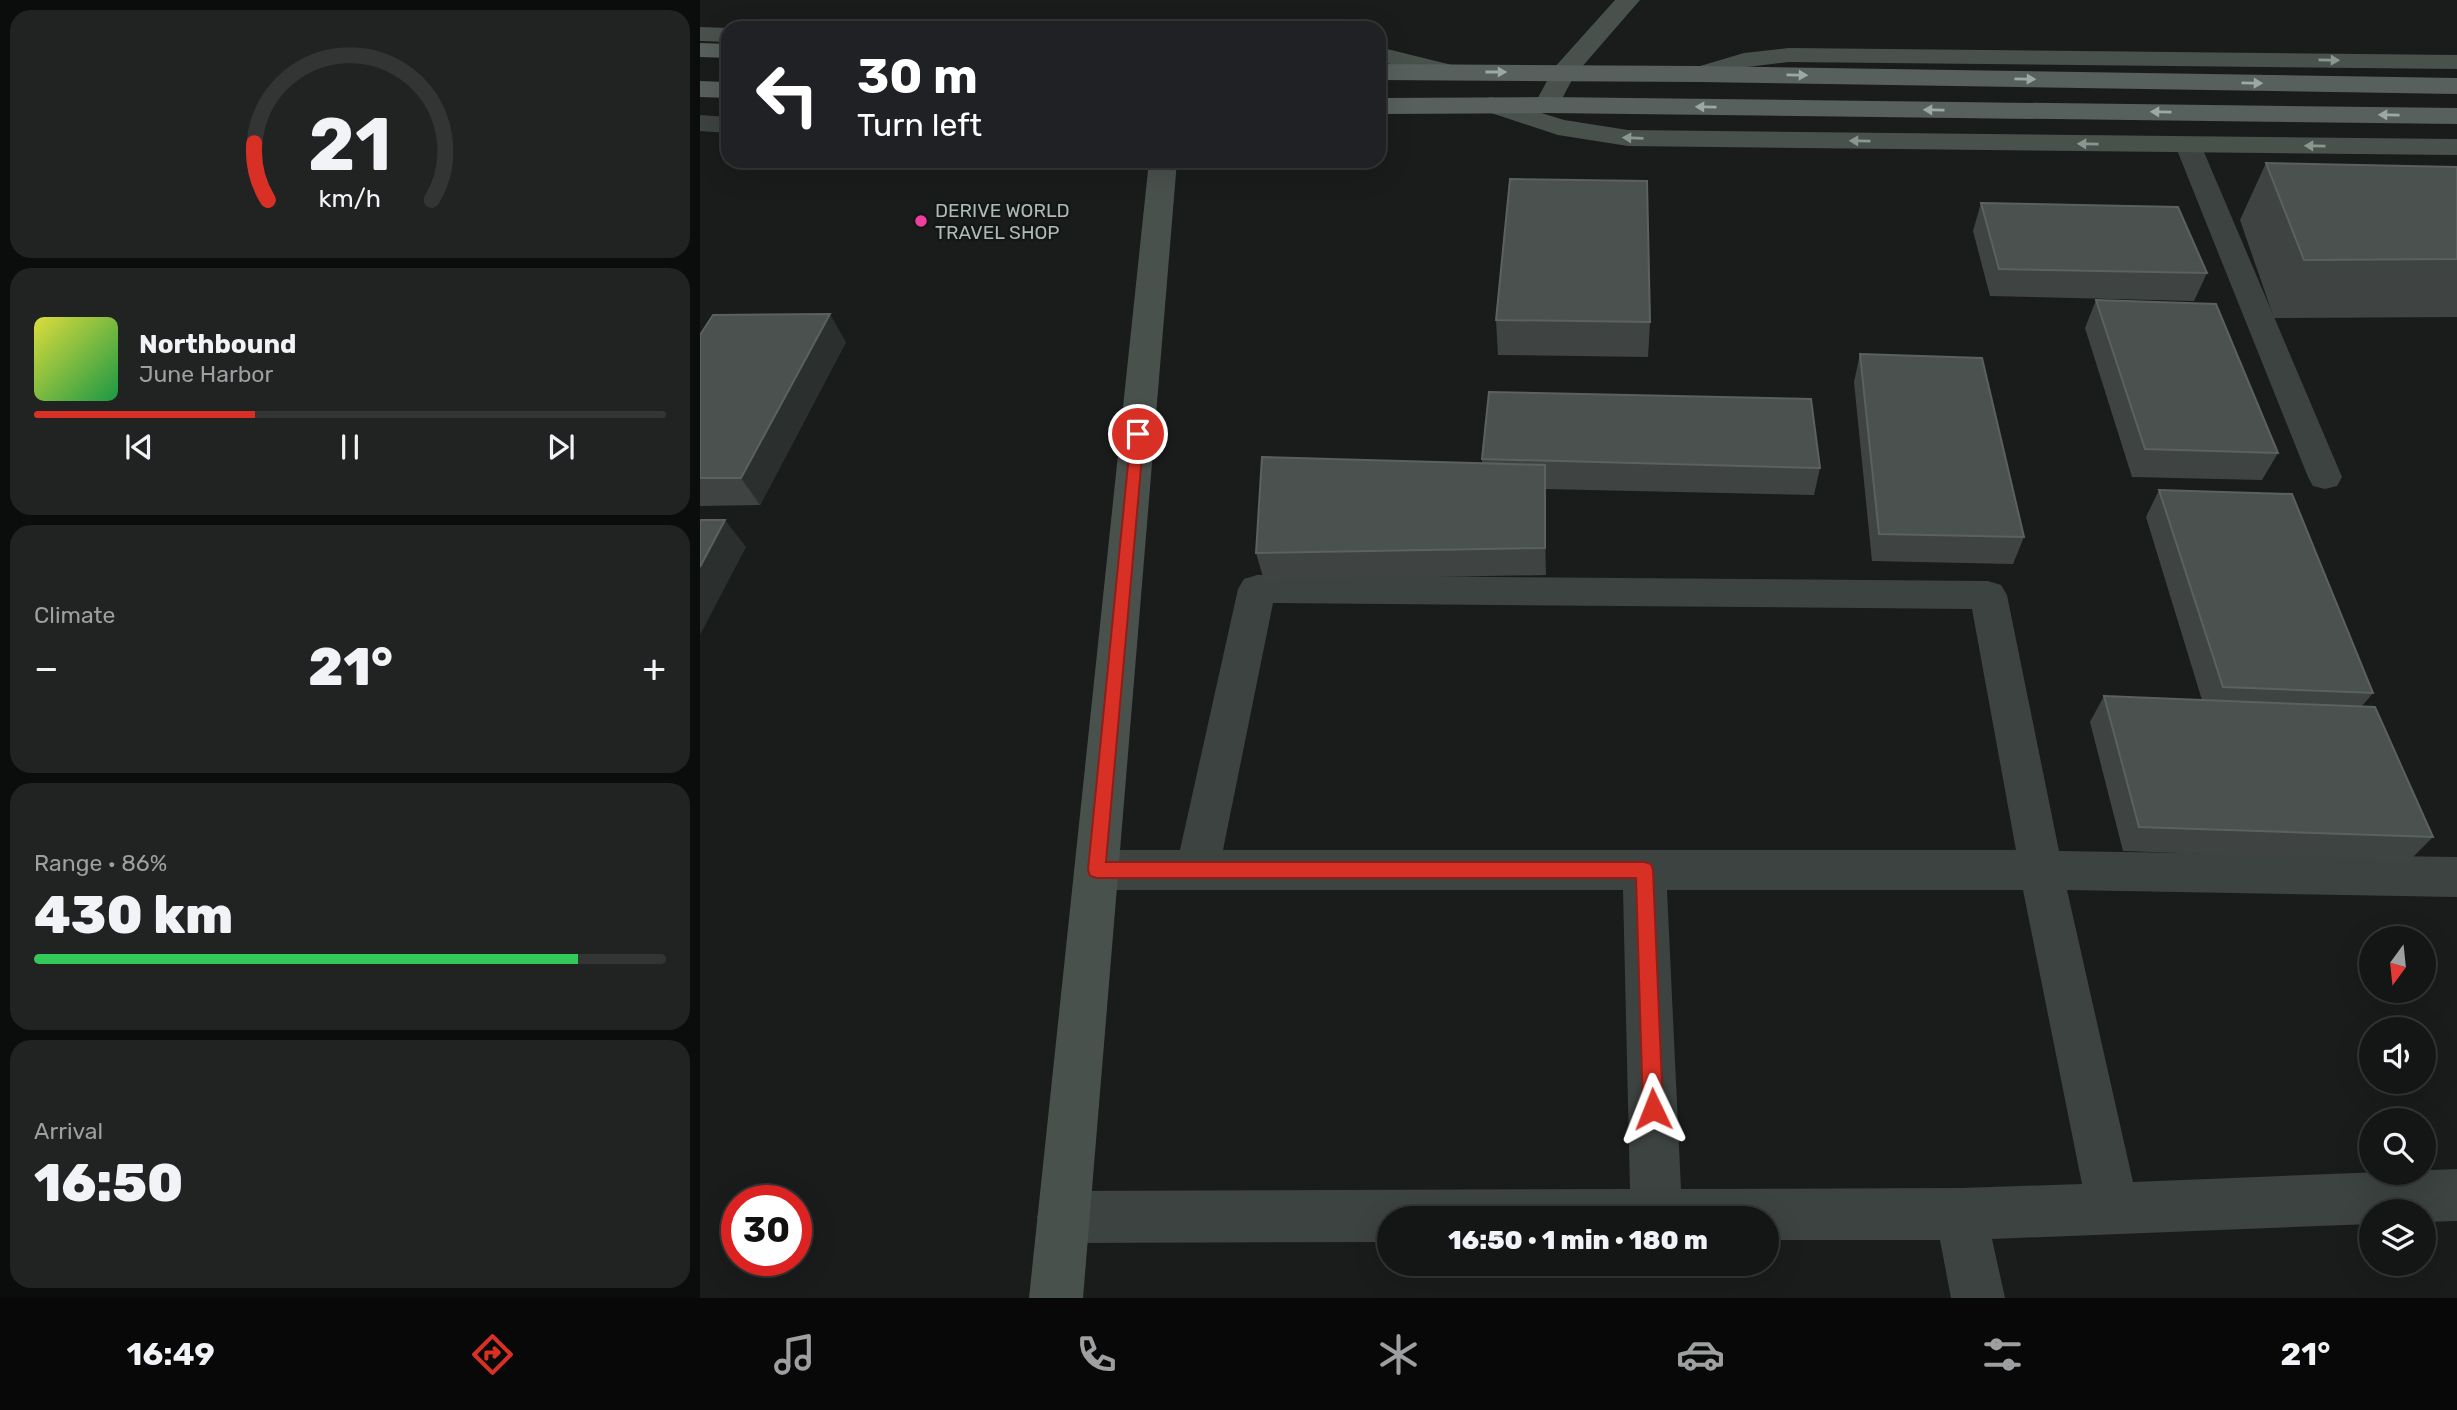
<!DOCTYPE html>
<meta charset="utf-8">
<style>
:root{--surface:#141515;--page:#212222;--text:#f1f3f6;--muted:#9d9fa0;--line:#333434;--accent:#d93025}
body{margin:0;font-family:Rubik,sans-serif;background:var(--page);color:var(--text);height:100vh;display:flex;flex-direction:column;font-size:26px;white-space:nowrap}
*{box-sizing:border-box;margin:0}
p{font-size:23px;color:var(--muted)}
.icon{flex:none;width:38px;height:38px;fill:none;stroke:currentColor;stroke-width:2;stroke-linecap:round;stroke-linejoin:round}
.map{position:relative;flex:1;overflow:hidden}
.details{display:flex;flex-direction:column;gap:10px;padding:10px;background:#0b0c0c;width:700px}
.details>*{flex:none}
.hud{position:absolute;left:21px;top:21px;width:665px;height:147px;border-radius:21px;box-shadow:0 7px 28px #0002,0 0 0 2px var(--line);background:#202124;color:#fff;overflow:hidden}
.needle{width:46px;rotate:195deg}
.tools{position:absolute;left:1659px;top:926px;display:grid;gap:14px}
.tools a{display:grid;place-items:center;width:77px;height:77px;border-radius:50%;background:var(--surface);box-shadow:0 7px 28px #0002,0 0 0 2px var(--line);font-size:35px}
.speed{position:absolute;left:21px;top:1185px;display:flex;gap:14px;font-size:35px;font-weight:700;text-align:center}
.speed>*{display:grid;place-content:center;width:91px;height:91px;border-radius:50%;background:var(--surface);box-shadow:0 7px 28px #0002,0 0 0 2px var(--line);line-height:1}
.speed .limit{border:10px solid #d22;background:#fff;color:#111}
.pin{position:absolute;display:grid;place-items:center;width:60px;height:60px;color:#fff;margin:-30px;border:4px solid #fff;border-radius:50%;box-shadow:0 2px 7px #0007}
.me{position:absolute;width:77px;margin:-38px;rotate:358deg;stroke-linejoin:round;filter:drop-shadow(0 0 5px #0008)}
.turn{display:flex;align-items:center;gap:24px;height:147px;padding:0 21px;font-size:32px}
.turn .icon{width:91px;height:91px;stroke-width:2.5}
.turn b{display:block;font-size:49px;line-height:60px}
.big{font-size:52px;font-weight:800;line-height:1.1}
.details .card{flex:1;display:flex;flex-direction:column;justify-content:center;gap:10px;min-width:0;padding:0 24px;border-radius:21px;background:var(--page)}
.details .dial{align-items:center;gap:0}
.dial svg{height:182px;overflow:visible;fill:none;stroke:var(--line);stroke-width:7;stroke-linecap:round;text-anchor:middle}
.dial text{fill:var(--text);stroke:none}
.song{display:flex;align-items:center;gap:21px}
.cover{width:84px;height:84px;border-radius:10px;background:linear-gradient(135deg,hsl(60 70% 55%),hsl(140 70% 35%))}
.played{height:7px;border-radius:4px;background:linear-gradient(90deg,var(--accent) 35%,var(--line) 35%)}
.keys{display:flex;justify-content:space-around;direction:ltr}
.heat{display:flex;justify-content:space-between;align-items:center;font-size:38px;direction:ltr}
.charge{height:10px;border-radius:5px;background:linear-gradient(90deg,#34c759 86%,var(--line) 0)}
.trip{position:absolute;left:677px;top:1206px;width:402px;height:70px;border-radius:35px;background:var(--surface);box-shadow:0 7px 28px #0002,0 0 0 2px var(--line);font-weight:800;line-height:70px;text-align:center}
.tab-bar{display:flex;height:112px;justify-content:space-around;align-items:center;background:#080808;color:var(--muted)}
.tab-bar .icon{width:49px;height:49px}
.tab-bar .selected{color:var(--accent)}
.tab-bar b{font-size:32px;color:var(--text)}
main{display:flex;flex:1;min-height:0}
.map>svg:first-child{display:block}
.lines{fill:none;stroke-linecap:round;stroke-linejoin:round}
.street{fill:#3d4341;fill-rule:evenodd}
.secondary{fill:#49514d;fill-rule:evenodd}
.primary{fill:#57605c;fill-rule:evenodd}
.wall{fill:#3f4443}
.shaded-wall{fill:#2b2f2e}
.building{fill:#4b514f;stroke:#5a615f;stroke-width:2}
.oneway{fill:#8a9690}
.oneway2{fill:#9ca9a2}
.route{fill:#d93025;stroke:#8d1f18;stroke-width:2}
.poi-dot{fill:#f03e9f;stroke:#151717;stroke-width:2.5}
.labels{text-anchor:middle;stroke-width:5;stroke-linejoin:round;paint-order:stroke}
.far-poi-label{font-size:19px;fill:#adbbb4;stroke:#151717;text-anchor:start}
</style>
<main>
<section class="details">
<div class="card dial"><svg viewBox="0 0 100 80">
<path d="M14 69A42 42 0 1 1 86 69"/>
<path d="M14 69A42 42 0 0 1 8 44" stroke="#d93025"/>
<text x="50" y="56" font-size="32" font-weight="700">21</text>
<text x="50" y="72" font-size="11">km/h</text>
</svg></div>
<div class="card">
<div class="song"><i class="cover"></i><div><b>Northbound</b><p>June Harbor</p></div></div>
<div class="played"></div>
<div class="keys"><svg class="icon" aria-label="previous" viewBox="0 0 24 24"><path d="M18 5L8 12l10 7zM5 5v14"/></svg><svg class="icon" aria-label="pause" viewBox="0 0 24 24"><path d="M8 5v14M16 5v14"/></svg><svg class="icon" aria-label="next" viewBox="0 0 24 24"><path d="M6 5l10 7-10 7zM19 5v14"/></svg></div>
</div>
<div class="card"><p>Climate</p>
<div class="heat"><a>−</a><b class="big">21°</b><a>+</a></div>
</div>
<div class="card"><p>Range · 86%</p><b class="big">430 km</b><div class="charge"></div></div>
<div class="card"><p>Arrival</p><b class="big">16:50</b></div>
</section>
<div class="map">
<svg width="1757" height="1298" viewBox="0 0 1757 1298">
<rect width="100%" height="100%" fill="#1a1c1c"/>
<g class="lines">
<g class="street">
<polygon points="0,115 28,117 28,133 0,131"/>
<polygon points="1488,137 1497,139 1501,145 1642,477 1637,486 1625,489 1613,486 1608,477 1475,145 1479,139"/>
<path d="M557 575 1288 581 1301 585 1307 595 1359 851 1757 857V897L1367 890 1433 1182 1757 1169V1221L1724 1222V1211H1671V1224L1292 1239 1305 1298H1251L1240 1240H1068V1218H690V1242L363 1243 345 1235 337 1217 345 1199 363 1191 930 1189 923 890H396L381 884 374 870 381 856 396 850H480L538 589 544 579ZM573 603 1272 609 1316 850H523ZM967 890H1323L1382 1184 1261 1188 981 1189Z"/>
</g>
<g class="secondary">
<polygon points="915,0 940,0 874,76 856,110 847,113 838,110 834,105 854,68"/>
<polygon points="0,27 29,28 28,42 0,41"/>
<polygon points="679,47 760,67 764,72 760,77 751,80 679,61"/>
<polygon points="1089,48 1757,55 1757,69 1089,62 1047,67 999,82 990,79 986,74 990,69 1044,53"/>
<polygon points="791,97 864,120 928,130 1757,139 1757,155 928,146 858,135 782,110 778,105 782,100"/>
<polygon points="449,161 477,161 383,1298 329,1298"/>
</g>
<g class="primary">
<polygon points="0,43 28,44 28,58 0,57"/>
<polygon points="679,64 999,66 1757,78 1757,94 999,82 679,80"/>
<polygon points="0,81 28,82 28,98 0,97"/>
<polygon points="847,97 1757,108 1757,124 847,113 679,114 679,98"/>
</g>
</g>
<g class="wall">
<polygon points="1566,163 1757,167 1757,317 1574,318 1540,220"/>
<polygon points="1281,203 1507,273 1494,301 1290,296 1273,231"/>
<polygon points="1396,300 1578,453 1562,480 1432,477 1385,328"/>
<polygon points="796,320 950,322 948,357 798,355"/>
<polygon points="0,335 146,342 60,505 0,506"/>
<polygon points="1160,354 1324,537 1313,564 1172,561 1154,382"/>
<polygon points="782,459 1120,468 1114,495 845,489 846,575 564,580 556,553 782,463"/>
<polygon points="1459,490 1673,693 1662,706 1733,837 1709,861 1423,851 1390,722 1404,696 1502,700 1446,517"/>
</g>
<g class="shaded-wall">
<polygon points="130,314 146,342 60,505 41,478"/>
<polygon points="845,465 846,492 846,575 845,548"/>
<polygon points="25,520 46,547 0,635 0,567"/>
</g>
<g class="building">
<polygon points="1566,163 1757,167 1757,259 1604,260"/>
<polygon points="810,179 947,181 950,322 796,320"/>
<polygon points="1281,203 1478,207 1507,273 1299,269"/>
<polygon points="1396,300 1516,304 1578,453 1445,449"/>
<polygon points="130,314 41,478 0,478 0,335 13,315"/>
<polygon points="1160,354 1282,358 1324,537 1179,534"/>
<polygon points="789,392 1111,399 1120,468 782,459"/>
<polygon points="562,457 845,465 845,548 556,553"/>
<polygon points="1459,490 1592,494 1673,693 1523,687"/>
<polygon points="0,520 25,520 0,567"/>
<polygon points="1404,696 1675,707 1733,837 1439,827"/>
</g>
<defs><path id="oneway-solid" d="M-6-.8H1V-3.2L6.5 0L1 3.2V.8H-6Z" transform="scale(1.75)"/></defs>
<g class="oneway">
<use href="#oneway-solid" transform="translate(1629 60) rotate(1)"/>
<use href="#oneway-solid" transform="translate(933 138) rotate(-178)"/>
<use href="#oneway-solid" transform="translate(1160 141) rotate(-179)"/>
<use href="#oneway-solid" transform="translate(1388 144) rotate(-179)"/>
<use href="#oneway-solid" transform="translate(1615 146) rotate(-179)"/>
</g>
<g class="oneway2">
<use href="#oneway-solid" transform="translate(796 72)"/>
<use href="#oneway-solid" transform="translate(1097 75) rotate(1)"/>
<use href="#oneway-solid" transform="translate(1325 79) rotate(1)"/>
<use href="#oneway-solid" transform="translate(1552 83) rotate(1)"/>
<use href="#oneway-solid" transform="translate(1006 107) rotate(-179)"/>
<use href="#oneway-solid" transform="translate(1234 110) rotate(-179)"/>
<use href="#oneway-solid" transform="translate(1461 112) rotate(-179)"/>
<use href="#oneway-solid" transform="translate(1689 115) rotate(-179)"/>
</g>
<polygon class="route" points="438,429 444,434 406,862 944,862 951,864 953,870 963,1109 960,1116 953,1119 946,1116 943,1109 936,878 397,878 390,876 388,870 431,434"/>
<circle class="poi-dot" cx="221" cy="221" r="7"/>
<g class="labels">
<g class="far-poi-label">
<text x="235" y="217">DERIVE WORLD<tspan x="235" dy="22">TRAVEL SHOP</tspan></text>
</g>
</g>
</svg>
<div class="tools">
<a><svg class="needle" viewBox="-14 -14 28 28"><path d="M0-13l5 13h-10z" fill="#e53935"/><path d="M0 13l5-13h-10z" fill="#9d9fa0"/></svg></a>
<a><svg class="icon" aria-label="sound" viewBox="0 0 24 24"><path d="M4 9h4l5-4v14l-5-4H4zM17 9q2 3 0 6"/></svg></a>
<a><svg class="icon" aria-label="search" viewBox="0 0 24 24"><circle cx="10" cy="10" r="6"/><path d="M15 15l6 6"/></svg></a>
<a><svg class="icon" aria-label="layers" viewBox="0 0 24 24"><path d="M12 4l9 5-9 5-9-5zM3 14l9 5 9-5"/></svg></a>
</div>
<div class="speed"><div class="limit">30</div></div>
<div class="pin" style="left:438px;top:434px;background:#d93025"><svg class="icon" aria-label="arrive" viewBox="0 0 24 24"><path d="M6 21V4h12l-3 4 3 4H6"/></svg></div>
<svg class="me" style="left:953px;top:1109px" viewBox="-20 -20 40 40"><path d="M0-17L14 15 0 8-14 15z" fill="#d93025" stroke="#fff" stroke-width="4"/></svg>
<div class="trip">16:50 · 1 min · 180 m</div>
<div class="hud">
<div class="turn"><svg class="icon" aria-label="left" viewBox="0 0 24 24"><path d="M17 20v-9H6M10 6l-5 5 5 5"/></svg><div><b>30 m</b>Turn left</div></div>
</div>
</div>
</main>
<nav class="tab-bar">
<b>16:49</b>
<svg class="icon selected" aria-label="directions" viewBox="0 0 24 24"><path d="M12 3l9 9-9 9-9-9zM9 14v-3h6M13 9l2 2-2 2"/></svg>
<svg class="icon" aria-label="music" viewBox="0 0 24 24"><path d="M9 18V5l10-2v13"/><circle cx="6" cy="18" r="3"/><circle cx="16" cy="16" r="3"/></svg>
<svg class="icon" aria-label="phone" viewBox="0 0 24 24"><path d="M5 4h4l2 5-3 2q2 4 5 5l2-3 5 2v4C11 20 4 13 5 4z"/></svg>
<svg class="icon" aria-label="climate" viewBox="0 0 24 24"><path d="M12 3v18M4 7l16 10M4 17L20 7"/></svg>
<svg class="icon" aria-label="car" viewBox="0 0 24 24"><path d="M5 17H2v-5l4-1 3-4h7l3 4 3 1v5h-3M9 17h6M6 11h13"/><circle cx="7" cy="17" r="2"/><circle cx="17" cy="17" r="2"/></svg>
<svg class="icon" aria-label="filters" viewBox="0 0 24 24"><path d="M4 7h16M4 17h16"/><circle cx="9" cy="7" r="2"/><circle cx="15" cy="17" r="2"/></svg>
<b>21°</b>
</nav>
